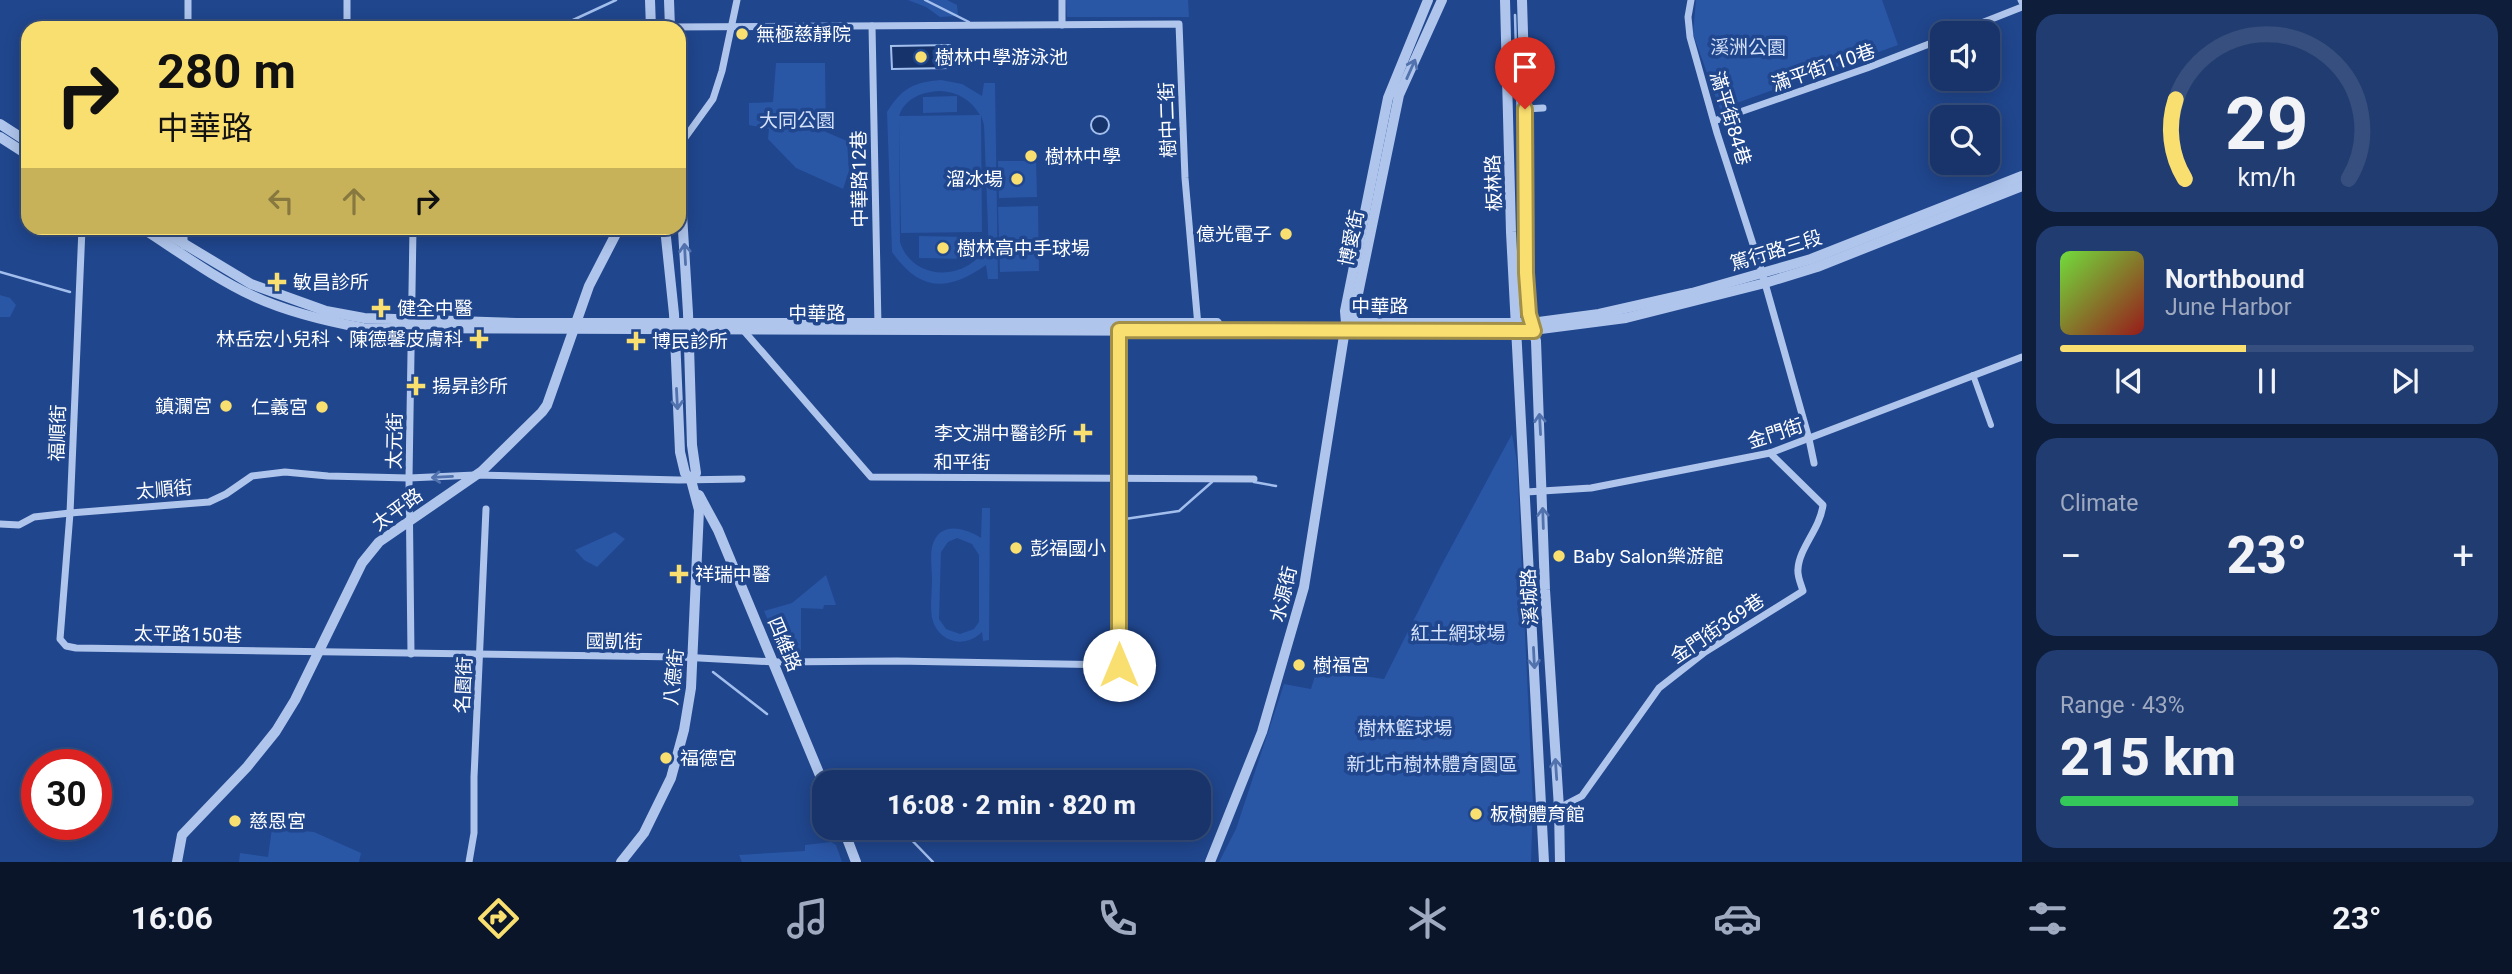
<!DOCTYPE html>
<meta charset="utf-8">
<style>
:root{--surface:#18346a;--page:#213c70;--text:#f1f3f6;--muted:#9faac1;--line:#364f7e;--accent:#f9de70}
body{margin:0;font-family:Roboto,"Noto Sans TC",sans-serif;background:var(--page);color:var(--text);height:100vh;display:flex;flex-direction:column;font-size:26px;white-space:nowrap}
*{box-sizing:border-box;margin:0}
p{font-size:23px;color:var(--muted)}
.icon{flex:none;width:38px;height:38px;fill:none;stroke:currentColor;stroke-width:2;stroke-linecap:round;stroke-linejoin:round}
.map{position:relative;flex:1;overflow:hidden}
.panel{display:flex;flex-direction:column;gap:14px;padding:14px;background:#0d1d3a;width:490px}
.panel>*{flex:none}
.banner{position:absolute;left:21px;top:21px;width:665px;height:214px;border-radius:21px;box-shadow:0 4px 18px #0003,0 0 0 2px var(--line);background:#f9de70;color:#111;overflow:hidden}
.controls{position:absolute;left:1930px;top:21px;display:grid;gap:14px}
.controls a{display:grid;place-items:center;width:70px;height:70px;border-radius:14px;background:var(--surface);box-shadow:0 4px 18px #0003,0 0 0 2px var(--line);font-size:35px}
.speed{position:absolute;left:21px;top:749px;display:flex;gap:14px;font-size:35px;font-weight:700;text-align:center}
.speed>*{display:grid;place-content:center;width:91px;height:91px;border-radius:50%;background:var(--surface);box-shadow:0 4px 18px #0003,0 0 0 2px var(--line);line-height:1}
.speed .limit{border:10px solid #d22;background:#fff;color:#111}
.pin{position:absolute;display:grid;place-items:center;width:60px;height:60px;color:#fff;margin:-72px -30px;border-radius:50% 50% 50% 0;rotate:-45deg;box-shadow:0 0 7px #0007}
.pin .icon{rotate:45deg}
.me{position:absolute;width:77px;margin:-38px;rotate:0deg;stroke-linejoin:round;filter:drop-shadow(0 0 5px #0008)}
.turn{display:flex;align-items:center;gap:24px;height:147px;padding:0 21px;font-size:32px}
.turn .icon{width:91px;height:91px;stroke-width:2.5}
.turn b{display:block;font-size:49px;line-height:60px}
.lanes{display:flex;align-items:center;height:66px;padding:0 21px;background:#0003;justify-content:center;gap:35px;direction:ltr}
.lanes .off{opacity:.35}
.big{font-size:52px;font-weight:800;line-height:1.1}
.panel .widget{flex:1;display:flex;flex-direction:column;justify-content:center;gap:10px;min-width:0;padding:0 24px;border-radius:21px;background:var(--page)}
.panel .dial{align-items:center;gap:0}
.dial svg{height:182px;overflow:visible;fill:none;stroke:var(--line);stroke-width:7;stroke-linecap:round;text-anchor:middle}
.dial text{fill:var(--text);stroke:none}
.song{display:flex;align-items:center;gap:21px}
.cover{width:84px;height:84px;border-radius:10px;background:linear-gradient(135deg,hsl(100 70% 55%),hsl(0 70% 35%))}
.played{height:7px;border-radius:4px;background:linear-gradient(90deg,var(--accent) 45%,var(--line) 45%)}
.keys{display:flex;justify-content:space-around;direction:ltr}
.heat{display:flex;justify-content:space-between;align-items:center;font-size:38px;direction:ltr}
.charge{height:10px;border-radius:5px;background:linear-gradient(90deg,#34c759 43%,var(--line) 0)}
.trip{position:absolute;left:812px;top:770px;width:399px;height:70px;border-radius:21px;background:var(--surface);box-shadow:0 4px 18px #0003,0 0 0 2px var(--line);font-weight:800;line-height:70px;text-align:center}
.menu{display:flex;height:112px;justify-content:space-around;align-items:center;background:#0a152a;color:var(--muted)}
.menu .icon{width:49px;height:49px}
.menu .current{color:var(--accent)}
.menu b{font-size:32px;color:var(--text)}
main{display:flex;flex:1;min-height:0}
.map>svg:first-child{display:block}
.green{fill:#2a56a6;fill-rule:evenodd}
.water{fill:#16336c;stroke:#a2beed;stroke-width:2}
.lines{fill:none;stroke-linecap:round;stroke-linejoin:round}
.stream{stroke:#a2beed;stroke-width:2.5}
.pedestrian{stroke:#afc5ec;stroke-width:6}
.minor{stroke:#afc5ec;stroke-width:7}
.tertiary{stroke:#afc5ec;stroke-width:10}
.oneway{stroke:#5272ae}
.route-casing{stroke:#a29049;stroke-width:18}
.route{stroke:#f9de70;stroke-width:12}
.poi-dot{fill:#f9de70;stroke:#20468d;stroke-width:2.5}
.labels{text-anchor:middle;stroke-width:7;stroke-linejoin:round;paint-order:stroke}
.poi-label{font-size:19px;fill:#fff;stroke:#20468d;text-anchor:start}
.park-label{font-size:19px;fill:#d4e1f9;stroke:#20468d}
.street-label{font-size:19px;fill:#fff;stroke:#20468d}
</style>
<main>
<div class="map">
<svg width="2022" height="862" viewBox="0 0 2022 862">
<rect width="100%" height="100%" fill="#20468d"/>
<g class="green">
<polygon points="908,0 947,0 957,5 958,16 940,17 926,7"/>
<polygon points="1066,0 1188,0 1189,17 1067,17"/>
<polygon points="1696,0 1882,0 1898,45 1720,109 1693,34"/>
<polygon points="776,63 825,63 826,132 847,141 849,171 843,189 796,168 768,139 769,129 749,125 749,103 773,102"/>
<path d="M941 80 962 84 982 96 984 83H995L998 279H988L986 265C948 292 920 292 892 252L887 112C902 88 914 82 941 80ZM940 91C958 92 971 100 980 115L899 116C905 98 922 92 940 91ZM981 115 984 125 988 228C988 235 989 244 985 250 983 255 977 259 973 262 948 281 910 274 900 242L899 119 901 233 982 232Z"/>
<polygon points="957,96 957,112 923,113 923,97"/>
<polygon points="998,161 1036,161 1037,197 999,198"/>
<polygon points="1038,206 1039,271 1000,272 998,207"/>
<polygon points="919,236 967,237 967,259 919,258"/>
<polygon points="0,295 10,298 16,305 10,317 0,317"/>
<polygon points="1512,434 1517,462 1533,805 1531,862 1219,862 1236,829 1284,684 1311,689 1317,669 1384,679 1441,566"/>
<path d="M982 508H990L989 640 983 641 982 632C965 649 938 643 932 618 930 606 932 592 932 580 932 569 930 557 932 547 939 520 965 528 981 538ZM957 538 972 544 979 555V622L974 629 960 634 946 629 939 619 941 552 948 542Z"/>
<polygon points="615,532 625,539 597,567 584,560 575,550"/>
<polygon points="826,575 836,605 824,605 823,609 801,608 801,653 782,653 764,611 792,603"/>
<polygon points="272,828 314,832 361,853 359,862 239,862 240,853 268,857"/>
<polygon points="831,842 836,845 842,862 742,862 739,855 805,851 805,845"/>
</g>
<g class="water">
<polygon points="950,45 951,68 892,69 891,46"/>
<circle cx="1100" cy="125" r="9"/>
</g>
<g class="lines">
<g class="stream">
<polyline points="925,0 969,22"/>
<polyline points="1515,15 1520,195"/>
<polyline points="573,20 616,0"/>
<polyline points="550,28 557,27"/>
<polyline points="0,272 70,292"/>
<polyline points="1254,482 1276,486"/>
<polyline points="1125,519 1179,511 1212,482"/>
<polyline points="713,672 767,714"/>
<polyline points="900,828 933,862"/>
</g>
<polyline class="pedestrian" points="1973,375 1991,425"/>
<g class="minor">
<polyline points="1062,0 1062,25"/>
<polyline points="1691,0 1688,17 1690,37 1717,133 1761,269 1809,439 1814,463"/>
<polyline points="2021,0 2022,2"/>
<polyline points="872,26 878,326"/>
<polyline points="670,27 1179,24 1185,178 1198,326"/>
<polyline points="188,28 188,0"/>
<polyline points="347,28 347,0"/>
<polyline points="1956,33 2022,7"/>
<polyline points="1525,109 1543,108"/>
<polyline points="1714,121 1867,68 1942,39"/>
<polyline points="679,146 713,99 722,71 737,0"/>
<polyline points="82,228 70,513 60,639 66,646 76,648 681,657 774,662 897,661 1119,665 1119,327"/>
<polyline points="184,246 184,228"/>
<polyline points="744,327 744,331 871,477 1254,479"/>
<polyline points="1526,492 1591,488 1770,453 2022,357"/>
<polyline points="0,524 19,525 34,517 70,513 209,502 226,494 252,476 285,472 328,476 409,478 475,475 679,480 742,479"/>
<polyline points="411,654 409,478 413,228"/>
<path d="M1542 811 1559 808 1582 796 1659 688 1705 652 1803 591C1801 584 1797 576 1798 569 1799 548 1820 529 1823 505L1770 453"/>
<polyline points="469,862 474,833 474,777 486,509"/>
</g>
<g class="tertiary">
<polyline points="650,0 651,28"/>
<polyline points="669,0 670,28"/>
<polyline points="1505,0 1511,232 1544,862"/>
<polyline points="1522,0 1526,132 1526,273 1529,315 1536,341 1545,590 1559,808 1560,862"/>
<polyline points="0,124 28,142"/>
<polyline points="0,137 28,155"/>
<polyline points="679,164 688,313 692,445 696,473 691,480"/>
<path d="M142 228C178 251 214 278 253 296 287 312 326 321 363 328L1518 332 1626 318 1765 283 1817 267 2022 186"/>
<polyline points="158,228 251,284 326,311 364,318 517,323 1217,323"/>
<polyline points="1346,323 1353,318 1399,95 1442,0"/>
<polyline points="1355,323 1531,323 1599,314 1692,293 1811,259 2022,176"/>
<polyline points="699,495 718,530 824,785"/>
<polyline points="843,828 856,862"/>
<polyline points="177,862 182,835 247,767 276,731 295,700 362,563 379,542 482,471 542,412 547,405 589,286 619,228"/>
<polyline points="621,862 644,833 671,778 684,730 691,688 699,510 691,480 685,473 680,452 674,314 665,228"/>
<polyline points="1210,862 1262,732 1304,587 1346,323 1345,311 1388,98 1428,0"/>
</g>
</g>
<defs><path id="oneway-shaft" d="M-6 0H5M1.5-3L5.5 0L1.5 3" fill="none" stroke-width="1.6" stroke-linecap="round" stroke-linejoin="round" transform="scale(1.75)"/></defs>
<g class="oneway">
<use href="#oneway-shaft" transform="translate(1411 69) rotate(-66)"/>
<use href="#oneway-shaft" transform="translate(685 254) rotate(-93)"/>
<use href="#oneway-shaft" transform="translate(677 399) rotate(87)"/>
<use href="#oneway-shaft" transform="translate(1540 424) rotate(-93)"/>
<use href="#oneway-shaft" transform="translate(442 477) rotate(177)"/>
<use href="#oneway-shaft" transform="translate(1543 518) rotate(-92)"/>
<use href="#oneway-shaft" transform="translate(1534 658) rotate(87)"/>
<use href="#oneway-shaft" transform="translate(1556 769) rotate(-94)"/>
</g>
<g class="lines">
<defs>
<polyline id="route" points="1119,665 1119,330 1534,331 1529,314 1526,273 1525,109"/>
</defs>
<use href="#route" class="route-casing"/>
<use href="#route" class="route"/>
</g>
<g class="poi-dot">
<circle cx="742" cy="34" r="7"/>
<circle cx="921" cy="57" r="7"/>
<circle cx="1031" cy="156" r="7"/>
<circle cx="1017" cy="179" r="7"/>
<circle cx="1286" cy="234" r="7"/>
<circle cx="943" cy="248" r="7"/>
<path d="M273.5 271.5h7v7h7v7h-7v7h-7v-7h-7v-7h7z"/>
<path d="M377.5 297.5h7v7h7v7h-7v7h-7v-7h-7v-7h7z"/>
<path d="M475.5 328.5h7v7h7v7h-7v7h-7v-7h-7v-7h7z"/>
<path d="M632.5 330.5h7v7h7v7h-7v7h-7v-7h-7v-7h7z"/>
<path d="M412.5 375.5h7v7h7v7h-7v7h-7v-7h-7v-7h7z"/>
<circle cx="226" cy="406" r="7"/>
<circle cx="322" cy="407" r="7"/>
<path d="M1079.5 422.5h7v7h7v7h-7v7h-7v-7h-7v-7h7z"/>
<circle cx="1016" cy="548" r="7"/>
<circle cx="1559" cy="556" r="7"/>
<path d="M675.5 563.5h7v7h7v7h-7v7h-7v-7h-7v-7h7z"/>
<circle cx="1299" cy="665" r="7"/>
<circle cx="666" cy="758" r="7"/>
<circle cx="1476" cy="814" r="7"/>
<circle cx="235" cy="821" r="7"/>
</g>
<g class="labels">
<g class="poi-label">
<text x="756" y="41">無極慈靜院</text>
<text x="935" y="64">樹林中學游泳池</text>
<text x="1045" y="163">樹林中學</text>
<text x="1003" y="186" text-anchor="end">溜冰場</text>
<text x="1272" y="241" text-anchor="end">億光電子</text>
<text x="957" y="255">樹林高中手球場</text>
<text x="293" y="289">敏昌診所</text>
<text x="397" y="315">健全中醫</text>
<text x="463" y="346" text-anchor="end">林岳宏小兒科、陳德馨皮膚科</text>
<text x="652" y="348">博民診所</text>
<text x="432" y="393">揚昇診所</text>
<text x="212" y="413" text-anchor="end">鎮瀾宮</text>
<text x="308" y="414" text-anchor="end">仁義宮</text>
<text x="1067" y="440" text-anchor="end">李文淵中醫診所</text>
<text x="1030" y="555">彭福國小</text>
<text x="1573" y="563">Baby Salon樂游館</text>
<text x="695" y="581">祥瑞中醫</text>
<text x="1313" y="672">樹福宮</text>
<text x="680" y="765">福德宮</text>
<text x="1490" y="821">板樹體育館</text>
<text x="249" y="828">慈恩宮</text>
</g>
<g class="park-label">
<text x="1748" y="54">溪洲公園</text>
<text x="797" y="127">大同公園</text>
<text x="1458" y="640">紅土網球場</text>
<text x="1405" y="735">樹林籃球場</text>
<text x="1432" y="771">新北市樹林體育園區</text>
</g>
<g class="street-label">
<text transform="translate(1823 67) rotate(-19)" y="7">滿平街110巷</text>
<text transform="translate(1731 118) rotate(73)" y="7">滿平街84巷</text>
<text transform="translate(1167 120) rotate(-92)" y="7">樹中二街</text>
<text transform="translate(859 179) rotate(-91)" y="7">中華路12巷</text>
<text transform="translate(1493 183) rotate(-92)" y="7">板林路</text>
<text transform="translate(1351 238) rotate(-78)" y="7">博愛街</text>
<text transform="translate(1776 250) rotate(-17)" y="7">篤行路三段</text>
<text x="1380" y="313">中華路</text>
<text x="817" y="320">中華路</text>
<text transform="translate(57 433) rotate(-88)" y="7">福順街</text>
<text transform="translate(1775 433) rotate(-18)" y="7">金門街</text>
<text transform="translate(394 441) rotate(-89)" y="7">太元街</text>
<text x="962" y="469">和平街</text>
<text transform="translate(164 489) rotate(-5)" y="7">太順街</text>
<text transform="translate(397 509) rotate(-36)" y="7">太平路</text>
<text transform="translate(1283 594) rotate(-76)" y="7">水源街</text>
<text transform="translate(1529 597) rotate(-93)" y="7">溪城路</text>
<text transform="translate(1717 628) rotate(-34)" y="7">金門街369巷</text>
<text transform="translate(188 634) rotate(1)" y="7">太平路150巷</text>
<text transform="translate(614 641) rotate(1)" y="7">國凱街</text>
<text transform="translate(785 644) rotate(67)" y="7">四維路</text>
<text transform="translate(673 677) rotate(-84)" y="7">八德街</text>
<text transform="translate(463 685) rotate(-87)" y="7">名園街</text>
</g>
</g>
</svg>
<div class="controls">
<a><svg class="icon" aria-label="sound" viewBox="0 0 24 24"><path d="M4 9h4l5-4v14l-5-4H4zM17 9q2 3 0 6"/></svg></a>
<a><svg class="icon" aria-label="search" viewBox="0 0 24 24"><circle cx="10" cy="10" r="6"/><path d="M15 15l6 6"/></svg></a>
</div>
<div class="speed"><div class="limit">30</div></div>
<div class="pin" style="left:1525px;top:109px;background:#d93025"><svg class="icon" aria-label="arrive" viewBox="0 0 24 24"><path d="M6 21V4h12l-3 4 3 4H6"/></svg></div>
<svg class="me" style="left:1119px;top:665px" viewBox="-20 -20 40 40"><circle r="19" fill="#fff"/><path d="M0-13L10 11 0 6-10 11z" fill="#f9de70"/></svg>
<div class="trip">16:08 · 2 min · 820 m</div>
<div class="banner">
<div class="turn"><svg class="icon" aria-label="right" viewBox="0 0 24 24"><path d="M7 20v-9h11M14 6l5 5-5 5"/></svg><div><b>280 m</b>中華路</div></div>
<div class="lanes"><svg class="icon off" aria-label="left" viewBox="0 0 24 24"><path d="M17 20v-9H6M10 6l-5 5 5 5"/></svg><svg class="icon off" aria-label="ahead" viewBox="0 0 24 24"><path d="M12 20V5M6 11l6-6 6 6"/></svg><svg class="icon" aria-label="right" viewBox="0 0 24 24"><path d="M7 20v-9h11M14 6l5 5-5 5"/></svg></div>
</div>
</div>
<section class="panel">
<div class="widget dial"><svg viewBox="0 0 100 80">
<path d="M14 69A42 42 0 1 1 86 69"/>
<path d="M14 69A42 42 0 0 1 10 34" stroke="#f9de70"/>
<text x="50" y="56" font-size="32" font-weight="700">29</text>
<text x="50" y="72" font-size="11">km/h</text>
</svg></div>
<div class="widget">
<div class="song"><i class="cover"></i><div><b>Northbound</b><p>June Harbor</p></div></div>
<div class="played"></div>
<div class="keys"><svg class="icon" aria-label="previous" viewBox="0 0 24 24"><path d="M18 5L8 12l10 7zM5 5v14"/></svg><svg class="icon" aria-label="pause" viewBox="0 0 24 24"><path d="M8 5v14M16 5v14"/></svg><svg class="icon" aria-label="next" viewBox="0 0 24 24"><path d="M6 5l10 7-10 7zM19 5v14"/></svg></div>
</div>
<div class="widget"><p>Climate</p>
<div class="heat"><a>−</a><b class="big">23°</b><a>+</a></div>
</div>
<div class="widget"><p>Range · 43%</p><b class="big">215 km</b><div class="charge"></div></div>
</section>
</main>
<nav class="menu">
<b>16:06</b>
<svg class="icon current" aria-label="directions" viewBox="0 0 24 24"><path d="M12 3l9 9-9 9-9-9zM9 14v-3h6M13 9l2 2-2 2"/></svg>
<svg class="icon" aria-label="music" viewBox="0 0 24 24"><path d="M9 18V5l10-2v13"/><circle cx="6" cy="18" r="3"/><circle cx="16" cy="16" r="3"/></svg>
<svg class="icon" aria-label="phone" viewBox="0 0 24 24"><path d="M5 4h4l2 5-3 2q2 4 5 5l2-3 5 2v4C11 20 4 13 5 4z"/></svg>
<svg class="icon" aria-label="climate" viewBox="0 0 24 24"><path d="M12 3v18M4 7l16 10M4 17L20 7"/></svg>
<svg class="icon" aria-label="car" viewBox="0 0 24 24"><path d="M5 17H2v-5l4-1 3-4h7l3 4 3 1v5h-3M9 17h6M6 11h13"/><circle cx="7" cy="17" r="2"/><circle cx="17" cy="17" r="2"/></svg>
<svg class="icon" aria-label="filters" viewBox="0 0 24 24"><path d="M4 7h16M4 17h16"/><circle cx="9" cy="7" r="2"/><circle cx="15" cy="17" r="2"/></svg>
<b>23°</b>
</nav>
